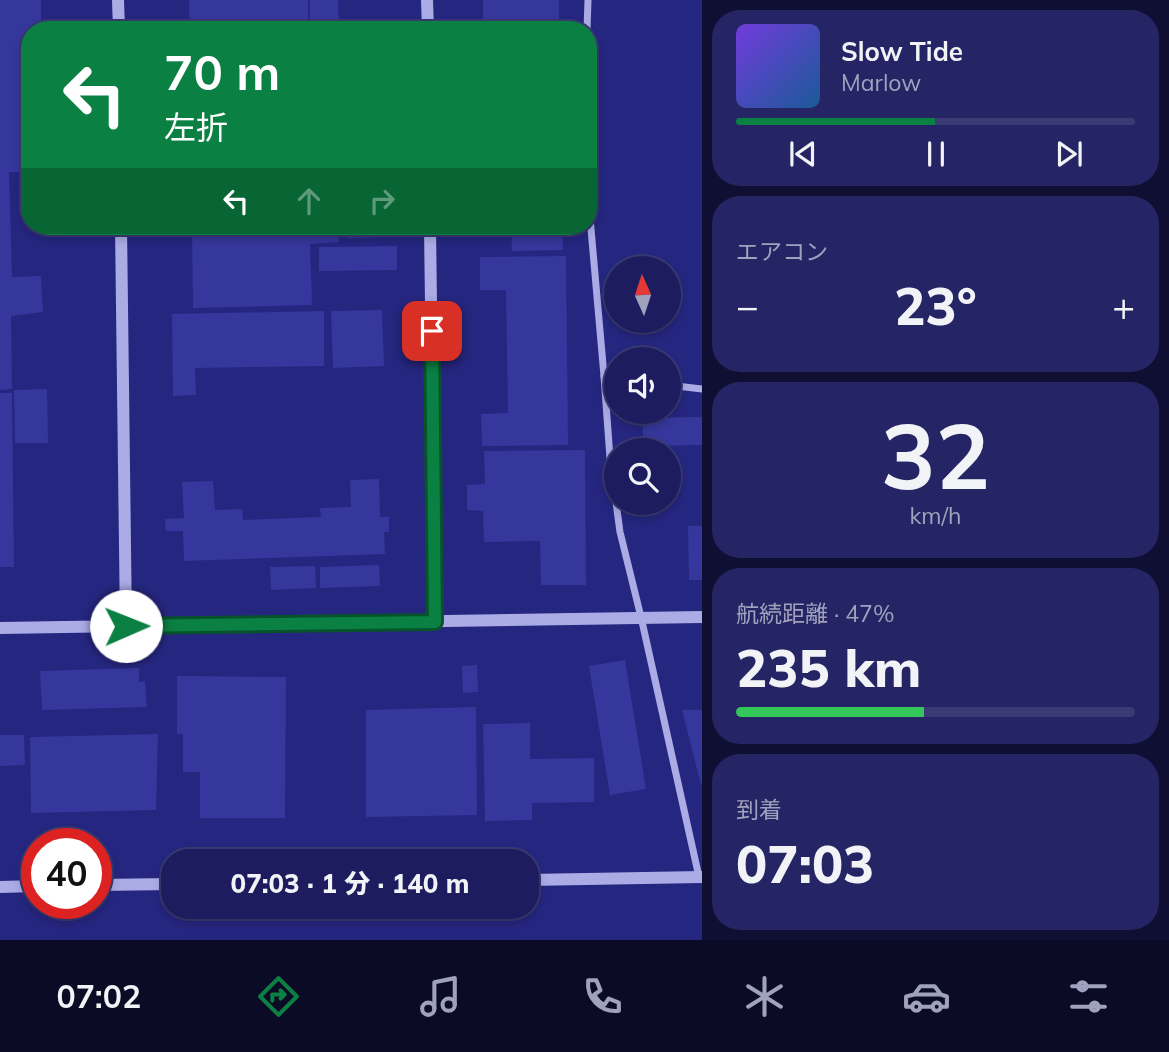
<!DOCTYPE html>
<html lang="ja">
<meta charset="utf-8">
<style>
:root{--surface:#1c1c5f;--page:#252565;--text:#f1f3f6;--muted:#a0a1bd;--line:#3a3a74;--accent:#0b8043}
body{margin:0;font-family:Mulish,"Noto Sans JP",sans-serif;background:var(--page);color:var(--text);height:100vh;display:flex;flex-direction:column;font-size:26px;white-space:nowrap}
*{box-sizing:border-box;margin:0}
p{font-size:23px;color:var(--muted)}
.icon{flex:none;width:38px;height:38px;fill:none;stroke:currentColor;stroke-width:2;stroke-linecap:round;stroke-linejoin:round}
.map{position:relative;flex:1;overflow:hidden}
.side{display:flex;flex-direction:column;gap:10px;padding:10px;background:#0f0f34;width:467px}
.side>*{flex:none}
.guide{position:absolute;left:21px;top:21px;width:576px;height:214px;border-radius:28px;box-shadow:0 4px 10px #0003,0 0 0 2px var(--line);background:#0b8043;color:#fff;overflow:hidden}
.needle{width:46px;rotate:357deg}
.fabs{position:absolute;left:604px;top:256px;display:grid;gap:14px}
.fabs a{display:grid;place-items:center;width:77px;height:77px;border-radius:50%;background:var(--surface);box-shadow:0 4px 10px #0003,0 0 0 2px var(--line);font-size:35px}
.speed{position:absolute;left:21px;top:828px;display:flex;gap:14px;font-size:35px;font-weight:700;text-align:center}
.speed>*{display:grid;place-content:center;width:91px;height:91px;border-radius:50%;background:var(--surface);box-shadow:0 4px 10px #0003,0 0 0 2px var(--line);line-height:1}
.speed .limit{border:10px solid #d22;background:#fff;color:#111}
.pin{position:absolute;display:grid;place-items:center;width:60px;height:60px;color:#fff;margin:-30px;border-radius:14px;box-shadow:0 4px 10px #0006}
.me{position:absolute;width:77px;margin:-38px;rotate:89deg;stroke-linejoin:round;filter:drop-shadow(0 0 5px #0008)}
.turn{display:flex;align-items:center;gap:24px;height:147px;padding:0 28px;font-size:32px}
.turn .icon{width:91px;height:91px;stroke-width:2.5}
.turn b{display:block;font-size:49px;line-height:60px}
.lanes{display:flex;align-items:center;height:66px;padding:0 28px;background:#0003;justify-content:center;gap:35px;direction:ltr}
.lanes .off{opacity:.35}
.big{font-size:52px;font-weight:800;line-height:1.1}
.side .widget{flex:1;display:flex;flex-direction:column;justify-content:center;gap:10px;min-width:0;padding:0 24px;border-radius:28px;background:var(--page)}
.side .dial{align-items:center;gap:0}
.dial b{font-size:91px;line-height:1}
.song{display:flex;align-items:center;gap:21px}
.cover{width:84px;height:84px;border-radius:10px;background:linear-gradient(135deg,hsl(260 70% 55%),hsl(210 70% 35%))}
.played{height:7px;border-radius:4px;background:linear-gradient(90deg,var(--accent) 50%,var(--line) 50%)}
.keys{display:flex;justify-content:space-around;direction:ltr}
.heat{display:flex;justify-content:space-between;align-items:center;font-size:38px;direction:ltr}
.charge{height:10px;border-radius:5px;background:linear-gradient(90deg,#34c759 47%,var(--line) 0)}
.trip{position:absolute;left:161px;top:849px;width:378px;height:70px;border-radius:28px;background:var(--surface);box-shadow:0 4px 10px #0003,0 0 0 2px var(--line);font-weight:800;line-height:70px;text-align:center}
.dock{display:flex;height:112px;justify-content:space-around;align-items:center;background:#0b0b26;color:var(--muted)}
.dock .icon{width:49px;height:49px}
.dock .selected{color:var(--accent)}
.dock b{font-size:32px;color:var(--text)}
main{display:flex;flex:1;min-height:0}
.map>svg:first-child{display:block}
.building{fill:#35379c}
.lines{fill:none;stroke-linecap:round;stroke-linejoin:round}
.minor{stroke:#abace6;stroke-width:7}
.tertiary{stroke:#abace6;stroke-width:12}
.route-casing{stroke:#07532c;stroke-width:18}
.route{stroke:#0b8043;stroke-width:12}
</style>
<main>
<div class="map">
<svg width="702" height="940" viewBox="0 0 702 940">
<rect width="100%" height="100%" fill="#25267f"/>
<g class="building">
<polygon points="0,0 41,0 41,30 30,30 30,172 9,172 12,277 41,276 43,312 11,316 12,389 0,390"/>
<polygon points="189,0 308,0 308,30 190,30"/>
<polygon points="310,0 338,0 339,30 310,30"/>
<rect x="483" y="0" width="76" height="30"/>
<polygon points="192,226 338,226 339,242 310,244 312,305 193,308"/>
<polygon points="346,226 395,226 396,237 347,238"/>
<polygon points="511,226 562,226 563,250 512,251"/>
<polygon points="397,246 397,270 319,271 319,247"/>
<polygon points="566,256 568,445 482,446 481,414 508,413 506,290 480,290 480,257"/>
<polygon points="382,310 384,366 333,368 331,311"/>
<polygon points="324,311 324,366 195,368 196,395 173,396 172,314"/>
<polygon points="47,389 48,443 15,443 14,390"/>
<polygon points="0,393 12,393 14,567 0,567"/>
<polygon points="702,417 702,445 643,446 643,418"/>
<polygon points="585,450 586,585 541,585 540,541 484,542 483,511 467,510 467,485 485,484 484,451"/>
<polygon points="379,479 380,517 389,517 389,532 384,532 385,554 184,561 183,531 166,531 165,519 184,518 182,482 213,481 215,510 242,509 243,520 321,517 320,508 351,507 350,480"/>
<polygon points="688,526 702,526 702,580 689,580"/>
<polygon points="379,565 380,586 320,588 320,567"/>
<polygon points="315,566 316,588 271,590 270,567"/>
<polygon points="625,660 646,789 610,795 589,666"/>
<polygon points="477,665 478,692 463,693 462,666"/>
<polygon points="139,668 139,682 145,681 147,707 42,710 40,671"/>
<polygon points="177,676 286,677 285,818 200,818 200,772 183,772 183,734 177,734"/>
<polygon points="476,707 477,815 366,817 366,710"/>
<polygon points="682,710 702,710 702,785 701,785"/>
<polygon points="530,723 530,759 594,758 594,802 532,803 532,820 485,821 483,724"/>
<polygon points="158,734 156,810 31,813 30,737"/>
<polygon points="0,735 24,735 25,765 0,766"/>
</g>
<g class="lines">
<g class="minor">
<polyline points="587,30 588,0"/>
<polyline points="588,195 604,376 610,458 620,532 641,617 699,877"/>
<polyline points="604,376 616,378"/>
<polyline points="668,385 702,389"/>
</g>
<g class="tertiary">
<polyline points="118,0 119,30"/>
<polyline points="427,0 428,30"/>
<polyline points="121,226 126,626"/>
<polyline points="430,226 435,622"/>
<polyline points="0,628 702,617"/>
<polyline points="527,880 702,877"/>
<polyline points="96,885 173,884"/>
<polyline points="0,887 37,886"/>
</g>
</g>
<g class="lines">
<defs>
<polyline id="route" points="126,626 435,622 432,331"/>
</defs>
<use href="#route" class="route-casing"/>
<use href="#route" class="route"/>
</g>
</svg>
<div class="fabs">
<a><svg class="needle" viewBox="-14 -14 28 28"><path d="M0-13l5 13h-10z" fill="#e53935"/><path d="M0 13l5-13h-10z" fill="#a0a1bd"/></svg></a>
<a><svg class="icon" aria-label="sound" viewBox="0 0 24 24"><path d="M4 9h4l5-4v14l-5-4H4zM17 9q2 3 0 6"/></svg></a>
<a><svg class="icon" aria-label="search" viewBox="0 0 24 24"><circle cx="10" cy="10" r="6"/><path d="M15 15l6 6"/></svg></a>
</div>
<div class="speed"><div class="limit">40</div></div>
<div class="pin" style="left:432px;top:331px;background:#d93025"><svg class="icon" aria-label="arrive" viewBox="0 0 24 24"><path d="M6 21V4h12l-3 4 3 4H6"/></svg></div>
<svg class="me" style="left:126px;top:626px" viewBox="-20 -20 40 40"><circle r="19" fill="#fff"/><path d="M0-13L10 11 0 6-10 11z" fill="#0b8043"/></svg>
<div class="trip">07:03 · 1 分 · 140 m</div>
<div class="guide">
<div class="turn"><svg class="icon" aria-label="left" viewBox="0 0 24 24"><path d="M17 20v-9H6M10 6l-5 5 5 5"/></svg><div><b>70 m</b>左折</div></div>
<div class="lanes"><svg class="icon" aria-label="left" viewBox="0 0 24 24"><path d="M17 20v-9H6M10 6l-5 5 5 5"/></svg><svg class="icon off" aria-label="ahead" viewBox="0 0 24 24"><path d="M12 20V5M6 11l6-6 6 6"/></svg><svg class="icon off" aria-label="right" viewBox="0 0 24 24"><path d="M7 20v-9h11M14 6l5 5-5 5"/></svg></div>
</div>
</div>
<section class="side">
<div class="widget">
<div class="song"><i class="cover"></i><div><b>Slow Tide</b><p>Marlow</p></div></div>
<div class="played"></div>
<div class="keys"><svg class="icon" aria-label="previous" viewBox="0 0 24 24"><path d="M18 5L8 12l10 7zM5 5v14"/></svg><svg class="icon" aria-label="pause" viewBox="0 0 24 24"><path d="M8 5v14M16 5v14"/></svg><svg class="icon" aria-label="next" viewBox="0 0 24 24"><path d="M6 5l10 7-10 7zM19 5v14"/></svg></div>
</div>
<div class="widget"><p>エアコン</p>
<div class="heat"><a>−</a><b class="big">23°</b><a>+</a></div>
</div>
<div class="widget dial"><b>32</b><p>km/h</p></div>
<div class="widget"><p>航続距離 · 47%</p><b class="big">235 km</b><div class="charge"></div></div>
<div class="widget"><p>到着</p><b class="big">07:03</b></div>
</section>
</main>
<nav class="dock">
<b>07:02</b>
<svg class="icon selected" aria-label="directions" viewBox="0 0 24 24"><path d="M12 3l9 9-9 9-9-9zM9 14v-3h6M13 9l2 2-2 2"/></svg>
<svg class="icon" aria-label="music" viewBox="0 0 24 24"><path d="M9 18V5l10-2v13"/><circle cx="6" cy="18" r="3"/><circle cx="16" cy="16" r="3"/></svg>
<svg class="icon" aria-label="phone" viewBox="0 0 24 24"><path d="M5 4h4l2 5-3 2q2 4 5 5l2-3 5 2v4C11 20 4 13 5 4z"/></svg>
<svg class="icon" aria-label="climate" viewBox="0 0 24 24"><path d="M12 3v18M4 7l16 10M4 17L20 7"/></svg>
<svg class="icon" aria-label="car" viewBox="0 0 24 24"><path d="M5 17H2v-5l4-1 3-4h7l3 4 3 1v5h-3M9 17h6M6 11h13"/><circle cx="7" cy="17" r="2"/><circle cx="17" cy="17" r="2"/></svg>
<svg class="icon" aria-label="filters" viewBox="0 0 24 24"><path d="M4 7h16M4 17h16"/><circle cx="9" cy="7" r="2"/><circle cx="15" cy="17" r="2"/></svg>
</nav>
